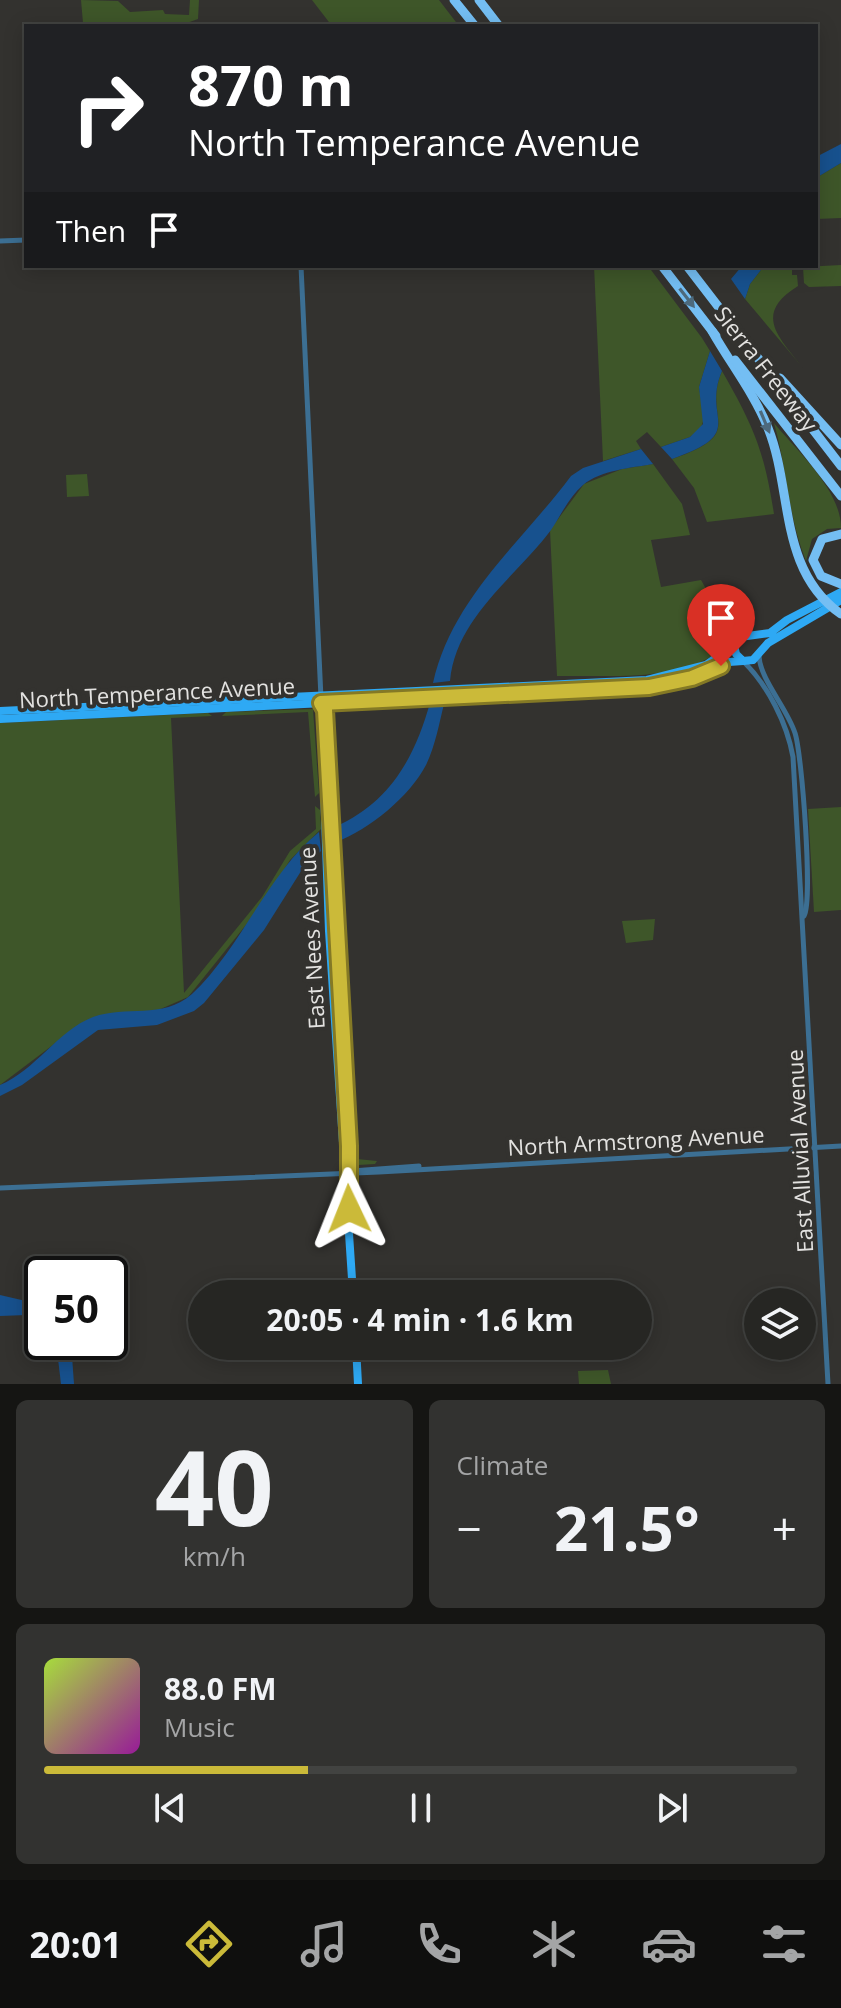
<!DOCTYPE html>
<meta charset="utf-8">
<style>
:root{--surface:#262623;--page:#323230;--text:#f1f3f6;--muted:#a4a5a6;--line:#424341;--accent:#cbba39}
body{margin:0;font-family:"Open Sans",sans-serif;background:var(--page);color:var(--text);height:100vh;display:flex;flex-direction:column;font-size:30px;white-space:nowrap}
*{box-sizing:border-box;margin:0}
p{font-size:26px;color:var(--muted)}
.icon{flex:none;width:44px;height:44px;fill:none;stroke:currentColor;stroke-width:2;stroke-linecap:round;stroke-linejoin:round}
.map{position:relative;height:1384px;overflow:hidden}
.drawer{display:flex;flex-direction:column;gap:16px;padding:16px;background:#151513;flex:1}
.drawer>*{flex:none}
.guide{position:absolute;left:24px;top:24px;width:794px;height:244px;border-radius:0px;box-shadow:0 4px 20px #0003,0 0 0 2px var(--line);background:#202124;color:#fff;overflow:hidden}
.controls{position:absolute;left:744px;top:1288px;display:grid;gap:16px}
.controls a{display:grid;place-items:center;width:72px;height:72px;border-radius:50%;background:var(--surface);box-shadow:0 4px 20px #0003,0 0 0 2px var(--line);font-size:40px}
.speed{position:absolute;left:24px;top:1256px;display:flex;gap:16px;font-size:40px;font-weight:700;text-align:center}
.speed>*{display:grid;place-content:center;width:104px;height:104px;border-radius:50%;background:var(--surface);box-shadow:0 4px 20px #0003,0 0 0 2px var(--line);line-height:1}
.speed .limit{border:4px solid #111;border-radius:12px;background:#fff;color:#111}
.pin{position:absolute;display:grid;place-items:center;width:68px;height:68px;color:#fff;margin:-82px -34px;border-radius:50% 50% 50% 0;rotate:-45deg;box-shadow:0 0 8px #0007}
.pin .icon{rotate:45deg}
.me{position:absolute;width:88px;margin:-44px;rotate:358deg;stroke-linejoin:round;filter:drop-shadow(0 0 6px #0008)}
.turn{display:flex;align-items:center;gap:28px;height:168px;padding:0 32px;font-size:36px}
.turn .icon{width:104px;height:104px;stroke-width:2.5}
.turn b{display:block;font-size:56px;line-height:68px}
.then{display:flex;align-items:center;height:76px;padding:0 32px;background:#0003;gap:16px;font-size:30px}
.big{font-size:60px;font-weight:700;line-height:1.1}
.drawer .card{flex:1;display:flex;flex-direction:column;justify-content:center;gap:12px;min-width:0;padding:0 28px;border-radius:12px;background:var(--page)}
.drawer .dial{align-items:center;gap:0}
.dial b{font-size:104px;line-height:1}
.song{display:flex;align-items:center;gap:24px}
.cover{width:96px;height:96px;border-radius:12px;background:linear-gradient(135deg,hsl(80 70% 55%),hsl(300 70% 35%))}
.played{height:8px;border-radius:4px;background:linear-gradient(90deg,var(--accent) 35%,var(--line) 35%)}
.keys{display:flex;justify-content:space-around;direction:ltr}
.heat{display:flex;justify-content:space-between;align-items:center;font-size:44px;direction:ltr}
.drawer .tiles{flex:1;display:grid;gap:16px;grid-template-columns:1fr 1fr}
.card:last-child{grid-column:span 2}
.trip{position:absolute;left:188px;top:1280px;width:464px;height:80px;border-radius:40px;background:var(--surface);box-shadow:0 4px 20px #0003,0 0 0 2px var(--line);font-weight:700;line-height:80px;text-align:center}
.dock{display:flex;height:128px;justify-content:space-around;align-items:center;background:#0f0f0e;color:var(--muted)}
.dock .icon{width:56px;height:56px}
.dock .selected{color:var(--accent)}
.dock b{font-size:36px;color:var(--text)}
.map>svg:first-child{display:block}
.green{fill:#3e5629}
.water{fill:#17518e}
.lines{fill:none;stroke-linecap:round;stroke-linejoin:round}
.minor{stroke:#3c6f93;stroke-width:5}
.major{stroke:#2ea9f4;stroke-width:8}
.highway{stroke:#74bef3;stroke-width:9}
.oneway{fill:#4d6a7d}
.route-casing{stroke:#847925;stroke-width:20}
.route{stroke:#cbba39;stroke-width:14}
.labels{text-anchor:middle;stroke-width:8;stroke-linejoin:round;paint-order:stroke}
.street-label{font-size:22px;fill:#e3e2e0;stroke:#33322f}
</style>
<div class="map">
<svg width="841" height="1384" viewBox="0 0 841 1384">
<rect width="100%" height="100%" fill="#33322f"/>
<g class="green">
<polygon points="81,0 118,1 130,12 163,10 165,14 189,15 190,0 199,0 198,19 184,24 90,25 83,23"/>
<polygon points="312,0 439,0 459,26 332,26"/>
<polygon points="841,163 841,218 816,219 816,178"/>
<polygon points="841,265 841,286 809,287 804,283 803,267"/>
<polygon points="594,266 648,266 702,338 710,351 699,387 704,418 701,428 690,437 661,447 647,432 636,441 641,449 603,461"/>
<path d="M764 266H792V275H797L798 286C753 314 778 336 803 368L745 299 750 284Z"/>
<path d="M722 371C754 427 764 450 774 514L707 522 694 488 672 459C750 432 701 420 722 371Z"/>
<path d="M774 423C798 452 841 490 841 528L827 529 812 539 806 561C788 517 787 468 774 423Z"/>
<path d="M653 464 682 504 690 535 651 540 661 587 701 580 728 628 726 647C680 683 613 675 557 676L550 530 584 484 622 469Z"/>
<polygon points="87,474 89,496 67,497 66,475"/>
<polygon points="313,709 319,793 315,797 308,712 222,716 226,712"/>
<polygon points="208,713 212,716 171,718 184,993 262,897 290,851 316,829 315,806 320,810 321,829 290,860 266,900 188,997 156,1011 103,1015 82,1023 0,1085 0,723"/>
<polygon points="841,807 841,910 814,912 808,809"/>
<polygon points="655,919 653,940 626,943 622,921"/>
<polygon points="353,1087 357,1159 377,1161 375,1164 358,1165 354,1160 350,1091"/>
<polygon points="608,1370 611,1384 579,1384 578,1371"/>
</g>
<g class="water">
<polygon points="841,144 841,163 816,178 816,157"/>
<polygon points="742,266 764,266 750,284 745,299 731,279"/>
<path d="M710 351 722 371C701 420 750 432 672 459L661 447 690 437 703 424 699 387Z"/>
<path d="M641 449 653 464C631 468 601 470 583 485 569 497 561 515 551 530 515 578 456 617 450 681L433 683C452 598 521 543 571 476L583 468Z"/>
<path d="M430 703 444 704C439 724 435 747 426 765 410 796 369 830 336 842L335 827C390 802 414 759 430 703Z"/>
<path d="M319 832 321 851 303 868 264 930 204 1003 194 1011 157 1025 98 1030 22 1085 0 1096V1085C36 1070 57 1031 93 1017 126 1005 162 1020 192 994 241 948 268 873 319 832Z"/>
<polygon points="0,1295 39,1304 42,1328 27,1315 0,1316"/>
<polygon points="56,1342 71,1342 74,1384 61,1384"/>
</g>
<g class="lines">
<g class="minor">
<polyline points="0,241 26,240"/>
<polyline points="301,266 321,698"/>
<path d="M759 656C760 679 787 708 795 733 802 754 813 901 804 916"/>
<path d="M744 662C768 686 787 723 793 757L828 1384"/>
<polyline points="352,1171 419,1166"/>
<polyline points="0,1188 379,1172 841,1146"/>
</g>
<g class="major">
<polyline points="841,592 787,620 770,633 740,637 734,645 736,654 743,661 753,660 768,643 841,600"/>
<polyline points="321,703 329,931 353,1294"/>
<polyline points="321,703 325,710 350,1165 347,1170"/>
<polyline points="0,711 647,680 706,665 734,645"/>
<polyline points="0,719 649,687 699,676 729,662 743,661"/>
<polyline points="356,1346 358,1384"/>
</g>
<g class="highway">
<polyline points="454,0 475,26"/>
<polyline points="479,0 499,26"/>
<polyline points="662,266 716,336"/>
<polyline points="687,266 841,466"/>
<path d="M712 331C730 363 754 393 768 428 793 490 778 570 841 614"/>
<polyline points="735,360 841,496"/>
<polyline points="780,378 841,445"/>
<polyline points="841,534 822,539 813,560 821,576 841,584"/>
</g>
</g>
<defs><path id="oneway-solid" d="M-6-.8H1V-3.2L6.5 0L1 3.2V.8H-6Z" transform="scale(2)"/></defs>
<g class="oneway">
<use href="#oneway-solid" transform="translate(687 298) rotate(52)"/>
<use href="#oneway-solid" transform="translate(765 422) rotate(67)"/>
</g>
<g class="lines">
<defs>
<polyline id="route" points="349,1209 349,1146 325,710 321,703 649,687 692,678 721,666"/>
</defs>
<use href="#route" class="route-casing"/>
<use href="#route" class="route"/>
</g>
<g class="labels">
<g class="street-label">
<text transform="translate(766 369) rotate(52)" y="8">Sierra Freeway</text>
<text transform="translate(157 693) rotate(-3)" y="8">North Temperance Avenue</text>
<text transform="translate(312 938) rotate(-93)" y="8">East Nees Avenue</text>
<text transform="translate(636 1141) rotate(-3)" y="8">North Armstrong Avenue</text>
<text transform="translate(800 1151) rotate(-93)" y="8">East Alluvial Avenue</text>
</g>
</g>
</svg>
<div class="controls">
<a><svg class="icon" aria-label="layers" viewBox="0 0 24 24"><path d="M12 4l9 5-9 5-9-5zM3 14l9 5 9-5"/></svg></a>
</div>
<div class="speed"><div class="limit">50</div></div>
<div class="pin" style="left:721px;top:666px;background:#d93025"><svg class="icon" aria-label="arrive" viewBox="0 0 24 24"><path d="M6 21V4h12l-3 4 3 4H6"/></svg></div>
<svg class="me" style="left:349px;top:1209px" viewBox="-20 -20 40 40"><path d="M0-17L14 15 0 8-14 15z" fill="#cbba39" stroke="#fff" stroke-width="4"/></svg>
<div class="trip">20:05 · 4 min · 1.6 km</div>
<div class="guide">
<div class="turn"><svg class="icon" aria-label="right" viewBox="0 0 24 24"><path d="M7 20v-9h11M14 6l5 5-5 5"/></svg><div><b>870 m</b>North Temperance Avenue</div></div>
<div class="then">Then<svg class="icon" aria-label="arrive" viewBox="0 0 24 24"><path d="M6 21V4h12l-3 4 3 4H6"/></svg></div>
</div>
</div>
<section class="drawer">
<div class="tiles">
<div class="card dial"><b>40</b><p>km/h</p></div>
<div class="card"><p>Climate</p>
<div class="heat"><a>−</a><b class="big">21.5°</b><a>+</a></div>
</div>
<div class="card">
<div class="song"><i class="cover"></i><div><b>88.0 FM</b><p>Music</p></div></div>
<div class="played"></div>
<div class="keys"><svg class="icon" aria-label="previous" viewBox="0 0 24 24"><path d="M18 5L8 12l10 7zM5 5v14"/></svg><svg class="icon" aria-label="pause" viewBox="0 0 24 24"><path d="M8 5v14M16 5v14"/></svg><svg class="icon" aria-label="next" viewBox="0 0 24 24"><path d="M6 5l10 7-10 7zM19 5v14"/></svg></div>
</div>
</div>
</section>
<nav class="dock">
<b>20:01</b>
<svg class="icon selected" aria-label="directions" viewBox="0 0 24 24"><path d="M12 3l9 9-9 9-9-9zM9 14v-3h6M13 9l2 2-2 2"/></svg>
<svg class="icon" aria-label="music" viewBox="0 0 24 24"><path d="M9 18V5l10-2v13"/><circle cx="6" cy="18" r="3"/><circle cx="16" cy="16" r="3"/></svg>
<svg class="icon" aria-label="phone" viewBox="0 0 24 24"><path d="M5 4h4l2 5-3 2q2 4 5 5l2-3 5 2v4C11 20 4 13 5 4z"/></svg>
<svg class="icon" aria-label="climate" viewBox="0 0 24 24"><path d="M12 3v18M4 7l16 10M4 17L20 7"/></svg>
<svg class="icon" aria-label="car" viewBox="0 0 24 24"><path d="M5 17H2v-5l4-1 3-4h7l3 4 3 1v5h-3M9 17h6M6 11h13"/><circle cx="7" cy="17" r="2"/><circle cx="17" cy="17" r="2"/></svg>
<svg class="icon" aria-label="filters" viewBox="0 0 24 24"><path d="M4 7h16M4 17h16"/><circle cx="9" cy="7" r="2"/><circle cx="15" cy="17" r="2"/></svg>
</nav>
